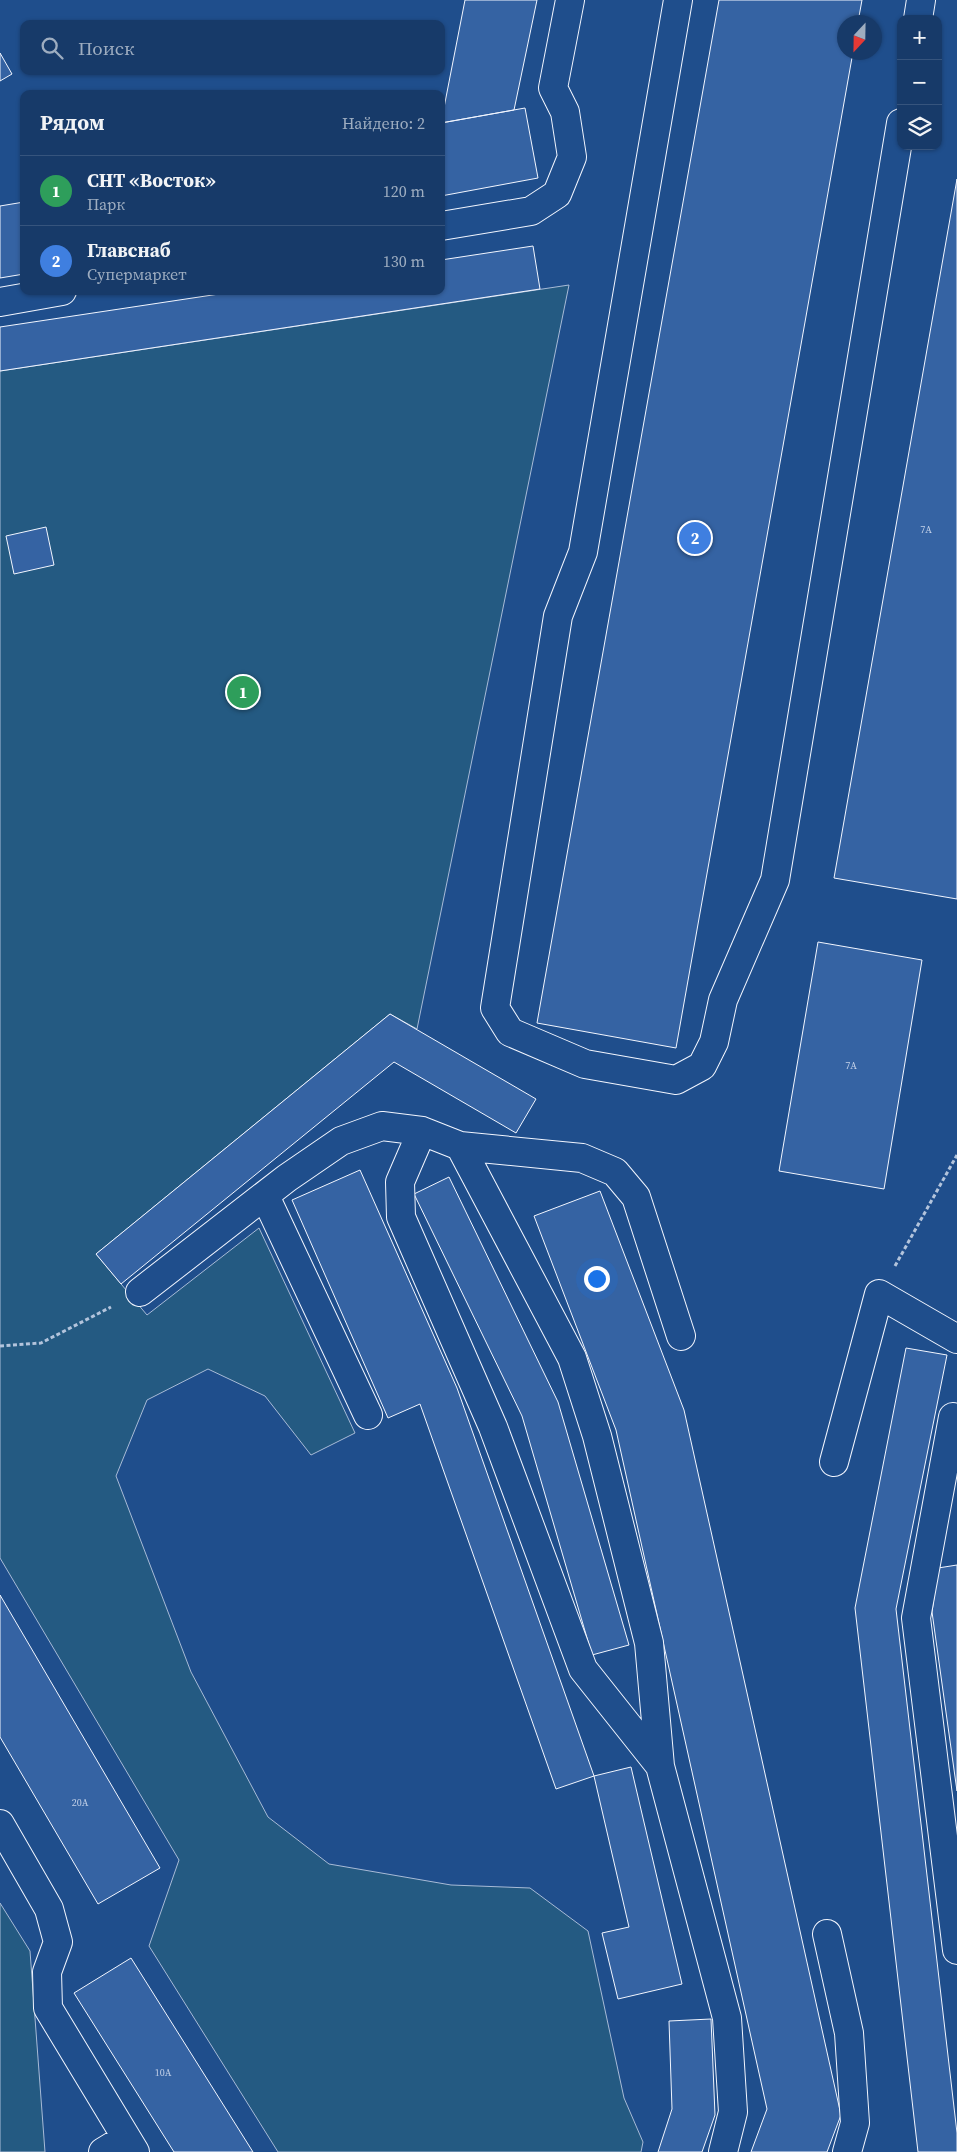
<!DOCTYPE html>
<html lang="ru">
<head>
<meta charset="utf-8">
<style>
  :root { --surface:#173a69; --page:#244571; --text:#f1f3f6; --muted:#9eadc0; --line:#36547d; --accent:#95b2f1 }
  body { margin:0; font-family:"Source Serif 4",serif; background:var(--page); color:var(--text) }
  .controls { position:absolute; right:15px; top:15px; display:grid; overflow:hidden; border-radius:10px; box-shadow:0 1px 4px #0004 }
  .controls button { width:45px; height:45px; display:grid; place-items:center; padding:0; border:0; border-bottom:1px solid var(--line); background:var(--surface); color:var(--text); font:25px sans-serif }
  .compass { position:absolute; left:837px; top:15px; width:45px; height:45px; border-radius:50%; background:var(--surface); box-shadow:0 1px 4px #0004; rotate:202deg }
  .you { position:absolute; left:596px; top:1278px; width:18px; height:18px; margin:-12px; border:4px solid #fff; border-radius:50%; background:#1a73e8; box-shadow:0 0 0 8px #1a73e833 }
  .badge { display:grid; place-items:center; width:32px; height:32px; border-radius:50%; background:var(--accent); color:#fff; font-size:16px; font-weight:700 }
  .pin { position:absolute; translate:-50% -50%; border:2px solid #fff; box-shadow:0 1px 5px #0006 }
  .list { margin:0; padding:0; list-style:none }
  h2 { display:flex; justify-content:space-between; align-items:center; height:65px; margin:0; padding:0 20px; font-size:21px }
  h2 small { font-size:16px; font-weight:400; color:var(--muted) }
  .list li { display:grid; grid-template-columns:32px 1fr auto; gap:15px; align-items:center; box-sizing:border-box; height:70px; padding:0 20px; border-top:1px solid var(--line) }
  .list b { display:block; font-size:19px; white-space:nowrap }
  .list p { margin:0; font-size:16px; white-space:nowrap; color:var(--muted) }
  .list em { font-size:16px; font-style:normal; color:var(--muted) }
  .icon { flex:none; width:28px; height:28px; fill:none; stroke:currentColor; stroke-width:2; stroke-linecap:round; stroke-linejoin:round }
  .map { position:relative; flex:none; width:957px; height:2152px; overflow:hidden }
  .search { position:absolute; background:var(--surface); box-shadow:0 1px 4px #0004; left:20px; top:20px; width:425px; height:55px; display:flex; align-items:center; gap:12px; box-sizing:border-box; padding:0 18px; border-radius:10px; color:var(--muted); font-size:19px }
  .panel { position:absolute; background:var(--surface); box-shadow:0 1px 4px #0004; left:20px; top:90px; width:425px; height:205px; border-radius:10px }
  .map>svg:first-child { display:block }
</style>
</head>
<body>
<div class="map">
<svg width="957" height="2152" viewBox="0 0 957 2152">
  <rect width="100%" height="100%" fill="#1f4e8c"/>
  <path fill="#245a82" stroke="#a8bbd7" d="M569 285 417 1029 390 1014 96 1254 147 1315 259 1228 355 1433 311 1455 265 1396 208 1369 147 1400 116 1476 191 1672 268 1817 329 1864 451 1885 530 1888 588 1931 624 2098 643 2142 641 2152H278L149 1946 179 1860 0 1558V371Z
    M0 1903 30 1951 45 2152H0Z"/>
  <path fill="#3563a3" stroke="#f2f6ff" d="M465 0H537L514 110 441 123Z
    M719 0H862L858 22H844V52H853L676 1048 537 1023Z
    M0 53 12 74 0 81Z
    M525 108 538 178 441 196V123Z
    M957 179V899L834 878Z
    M24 202V274L0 278V206Z
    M533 246 540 289 0 371V327L239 291H441V260Z
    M46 527 54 565 14 574 6 536Z
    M818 942 922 960 884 1189 779 1171Z
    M390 1014 536 1099 516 1133 394 1062 121 1284 96 1254Z
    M360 1170 457 1388 594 1776 556 1789 420 1404 388 1418 292 1200Z
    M449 1177 558 1402 629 1645 592 1655 522 1416 414 1194Z
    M600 1191 684 1410 841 2115 827 2152H751L767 2109 616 1430 534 1216Z
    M906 1348 947 1355 896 1609 957 2133V2152H918L855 1608Z
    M957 1565V1791L932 1612 938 1568Z
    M0 1595 160 1868 98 1904 0 1737Z
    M631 1767 682 1984 618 1999 602 1933 629 1927 594 1776Z
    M131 1958 253 2152H174L74 1993Z
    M711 2019 715 2115 702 2152H658L672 2109 669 2021Z"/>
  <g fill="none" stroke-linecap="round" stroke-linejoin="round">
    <g stroke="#f2f6ff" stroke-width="30">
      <path id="minor" d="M678 0 583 552 558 616 495 1008 510 1032 585 1064 676 1080 702 1066 714 1042 723 1000 775 880 901 123
        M918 19 921 0
        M441 226 531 211 557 194 572 157 565 112 553 88 570 0
        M0 302 62 291
        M422 1131 400 1182 401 1217 493 1427 583 1669 660 1766
        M460 1146 572 1358 597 1436 649 1643 660 1766 727 2018 733 2112 723 2152
        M265 1196 368 1415
        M140 1292 287 1178 341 1141 382 1126 422 1131 460 1146 582 1158 615 1172 636 1197 681 1336
        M953 1417 916 1618 957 1950
        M834 1462 879 1294 957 1339
        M0 1824 49 1909 58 1942 47 1972 48 2008 135 2152
        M827 1934 849 2033 855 2123 847 2152
        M103 2152 126 2138"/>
    </g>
    <path stroke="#b3c4dc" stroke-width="3" stroke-dasharray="4 2.5" stroke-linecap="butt" d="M895 1266 957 1155
      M0 1346 41 1343 111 1307"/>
    <use href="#minor" stroke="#1f4e8c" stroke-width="28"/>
  </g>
  <g text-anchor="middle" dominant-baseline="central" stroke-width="4" stroke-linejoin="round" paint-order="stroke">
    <g font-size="10" fill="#c3d1e8">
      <text x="926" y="529">7А</text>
      <text x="851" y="1065">7А</text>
      <text x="80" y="1802">20А</text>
      <text x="163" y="2072">10А</text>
    </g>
  </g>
</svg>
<div class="controls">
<button>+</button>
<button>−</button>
<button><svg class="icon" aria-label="layers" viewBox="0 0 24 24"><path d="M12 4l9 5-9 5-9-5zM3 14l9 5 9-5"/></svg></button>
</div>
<svg class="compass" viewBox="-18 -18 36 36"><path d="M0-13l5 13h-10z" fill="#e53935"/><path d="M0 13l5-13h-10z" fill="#9eadc0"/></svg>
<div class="you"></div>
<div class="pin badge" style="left:243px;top:692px;background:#2e9e5b">1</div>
<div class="pin badge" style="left:695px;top:538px;background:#3f7fe0">2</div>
<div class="search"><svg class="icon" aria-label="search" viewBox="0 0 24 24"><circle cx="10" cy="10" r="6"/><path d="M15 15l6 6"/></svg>Поиск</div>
<section class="panel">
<h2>Рядом<small>Найдено: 2</small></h2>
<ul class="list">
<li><span class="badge" style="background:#2e9e5b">1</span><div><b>СНТ «Восток»</b><p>Парк</p></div><em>120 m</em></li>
<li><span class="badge" style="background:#3f7fe0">2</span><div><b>Главснаб</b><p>Супермаркет</p></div><em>130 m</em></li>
</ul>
</section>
</div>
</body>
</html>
